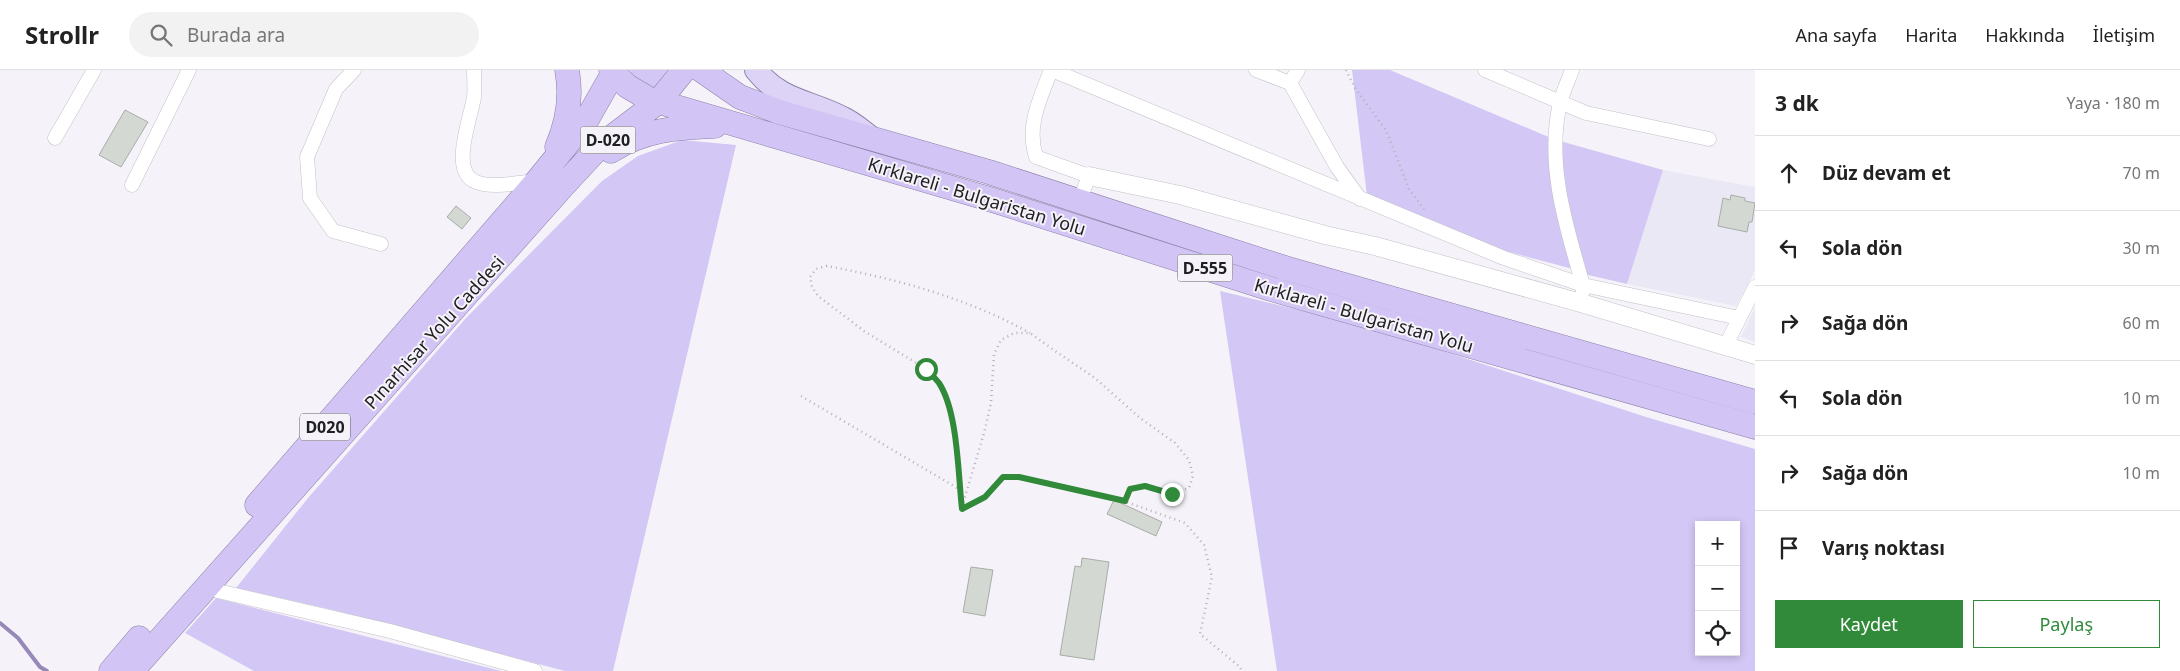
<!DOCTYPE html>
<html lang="tr">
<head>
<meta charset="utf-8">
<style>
  :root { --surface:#fff; --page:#f2f2f2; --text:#222; --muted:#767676; --line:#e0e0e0; --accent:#318a3a }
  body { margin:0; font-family:"Noto Sans",sans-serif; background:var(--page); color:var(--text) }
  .controls { position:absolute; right:15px; bottom:15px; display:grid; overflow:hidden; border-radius:0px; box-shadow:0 2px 8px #0003 }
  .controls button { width:45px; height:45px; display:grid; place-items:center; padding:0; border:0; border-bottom:1px solid var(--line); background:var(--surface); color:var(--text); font:25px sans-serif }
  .stop { position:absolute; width:15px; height:15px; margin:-11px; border:4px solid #318a3a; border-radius:50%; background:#fff }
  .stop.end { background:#318a3a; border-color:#fff; box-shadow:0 1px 5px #0008 }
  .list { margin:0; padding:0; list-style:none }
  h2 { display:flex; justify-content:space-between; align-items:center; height:65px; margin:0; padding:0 20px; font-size:21px }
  h2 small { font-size:16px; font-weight:400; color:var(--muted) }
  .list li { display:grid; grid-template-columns:32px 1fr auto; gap:15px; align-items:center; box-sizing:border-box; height:75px; padding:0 20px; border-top:1px solid var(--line) }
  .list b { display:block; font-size:19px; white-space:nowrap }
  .list em { font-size:16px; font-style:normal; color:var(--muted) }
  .actions { display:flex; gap:10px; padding:15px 20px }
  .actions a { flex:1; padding:11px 0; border:1px solid var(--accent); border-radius:0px; text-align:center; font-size:18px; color:var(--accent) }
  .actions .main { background:var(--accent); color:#fff }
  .icon { flex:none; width:28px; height:28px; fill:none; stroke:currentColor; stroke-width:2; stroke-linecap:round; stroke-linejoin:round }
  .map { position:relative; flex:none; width:1755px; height:601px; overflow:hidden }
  header { display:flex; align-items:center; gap:30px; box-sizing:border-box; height:70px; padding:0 25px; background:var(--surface); border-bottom:1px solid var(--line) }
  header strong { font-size:24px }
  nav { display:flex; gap:28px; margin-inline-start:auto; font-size:18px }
  .search { width:350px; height:45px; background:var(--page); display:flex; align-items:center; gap:12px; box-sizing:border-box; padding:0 18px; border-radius:28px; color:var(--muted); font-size:19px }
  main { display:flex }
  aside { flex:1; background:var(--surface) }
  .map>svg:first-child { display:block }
</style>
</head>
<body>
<header>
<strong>Strollr</strong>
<div class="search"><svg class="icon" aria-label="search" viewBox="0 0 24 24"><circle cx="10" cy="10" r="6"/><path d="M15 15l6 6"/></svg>Burada ara</div>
<nav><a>Ana sayfa</a><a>Harita</a><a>Hakkında</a><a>İletişim</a></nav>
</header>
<main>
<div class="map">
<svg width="1755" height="601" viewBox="0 0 1755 601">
  <rect width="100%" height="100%" fill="#f5f3f9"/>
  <path fill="#ebe8f5" d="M1663 100 1755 117V201L1736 236 1627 214Z
    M1755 237V272L1741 267Z"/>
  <path fill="#d3c7f5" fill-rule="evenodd" d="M630 0H674L653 19 634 9Z
    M1352 0H1390L1551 68C1547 112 1562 157 1573 199L1487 176 1367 126Z
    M682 70 736 75 613 601H565L333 540 236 518 308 428 466 248 602 111 638 86Z
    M1560 71 1663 100 1627 214 1584 204 1568 152Z
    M1220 221 1366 256 1646 347 1755 379V601H1277ZM1699 455H1736V582H1699Z
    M216 528 501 601H254L185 563Z"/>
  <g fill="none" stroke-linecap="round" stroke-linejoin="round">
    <path stroke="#9689b8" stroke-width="4" d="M0 553 18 568 40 597 47 601"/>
  </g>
  <path fill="#d3d8d3" stroke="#a8ada8" d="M125 40 148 52 121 97 99 85Z
    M1731 125 1745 128V131L1755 133 1752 152H1749L1747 162 1718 156 1723 128 1730 130Z
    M456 136 471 148 462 159 447 147Z
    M1114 430 1162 452 1156 466 1107 444Z
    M1082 488 1109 492 1094 590 1060 585 1075 496 1081 497Z
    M971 497 993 500 985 546 963 542Z"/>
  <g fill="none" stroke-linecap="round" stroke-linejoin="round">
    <g stroke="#c2c1c7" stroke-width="15">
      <path id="minor" d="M354 0 336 19 307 87 310 128 333 161 381 174
        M474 0C474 9 475 18 474 27 471 48 449 102 476 112 494 119 519 112 537 111
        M1051 0C1040 29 1026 56 1036 87L1089 106 1079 132
        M1052 0 1504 188 1583 215 1739 248
        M1256 0 1290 13
        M1298 0 1290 13 1337 97 1360 129
        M1485 0 1586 43 1709 69
        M1572 0C1568 11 1563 22 1560 33 1546 94 1566 156 1583 215V221
        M55 68 94 0
        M132 115 189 0
        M1725 277 1755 217
        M205 518 390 561 535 601"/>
    </g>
    <g stroke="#c2c1c7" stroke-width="19">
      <path id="tertiary" d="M1089 106 1180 125 1325 165 1375 176 1581 233 1755 285"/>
    </g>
    <g stroke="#8c82a9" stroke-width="24">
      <path id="primary" d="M756 0C780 31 811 31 843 48 852 52 860 59 868 65"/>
    </g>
    <g stroke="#8c82a9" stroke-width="25">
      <path id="trunk" d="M611 0 627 16 649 29 986 128 1271 219 1755 357
        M701 0 740 27 779 42 989 102 1285 198 1755 332
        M557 77C568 52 572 28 567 0
        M611 81C642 60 679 57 715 56
        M257 435 537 111 586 51 615 0
        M111 601 139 568
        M132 601 563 116 600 76 658 32 684 0"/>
    </g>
    <path stroke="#b2b1b5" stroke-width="2.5" stroke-dasharray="1 4" stroke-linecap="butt" d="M1346 0 1355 18 1386 60 1409 119 1424 139
      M801 326 959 419
      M962 437 984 363 991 333 994 284 1001 270 1014 263H1030L1058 283 1095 308 1140 348 1175 373 1189 390 1193 406 1189 418 1172 424 1145 416 1130 419 1125 431
      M962 439 953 356 948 333 939 313 926 299 864 261 818 226 812 217 810 207 816 199 827 196C897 209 967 228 1030 263
      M962 439 985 427 1003 407H1019L1118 429 1185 453 1204 475 1212 507 1200 564 1240 597 1242 601"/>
    <use href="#minor" stroke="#fff" stroke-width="14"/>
    <use href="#tertiary" stroke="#fff" stroke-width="18"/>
    <use href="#primary" stroke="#ddd3f7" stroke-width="22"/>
    <use href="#trunk" stroke="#d2c4f4" stroke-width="24"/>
  </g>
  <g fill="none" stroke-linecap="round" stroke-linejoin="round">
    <path stroke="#318a3a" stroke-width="6" d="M926 299C930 303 935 308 939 313 958 342 958 404 962 439L985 427 1003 407H1019L1125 431 1130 419 1145 416 1172 424"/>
  </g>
  <g text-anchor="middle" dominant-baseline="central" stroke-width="4" stroke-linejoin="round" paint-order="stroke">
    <g fill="#f5f3f9" stroke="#605f62" stroke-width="1">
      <rect x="580.5" y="56.5" width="55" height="27" rx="4"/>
      <rect x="1177.5" y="184.5" width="55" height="27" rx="4"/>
      <rect x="300" y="343.5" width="50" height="27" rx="4"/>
    </g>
    <g font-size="16" font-weight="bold" fill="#202022">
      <text x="608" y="70">D-020</text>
      <text x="1205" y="198">D-555</text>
      <text x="325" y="357">D020</text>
    </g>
    <g font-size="18" fill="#202022" stroke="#f5f3f9">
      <text transform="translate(977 126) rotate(17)">Kırklareli - Bulgaristan Yolu</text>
      <text transform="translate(1364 245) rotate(16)">Kırklareli - Bulgaristan Yolu</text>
      <text transform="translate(434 262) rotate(-48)">Pınarhisar Yolu Caddesi</text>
    </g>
  </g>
</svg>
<div class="controls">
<button>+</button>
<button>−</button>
<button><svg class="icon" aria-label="locate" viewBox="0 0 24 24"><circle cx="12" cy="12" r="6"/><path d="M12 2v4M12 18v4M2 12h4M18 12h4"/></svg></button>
</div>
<div class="stop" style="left:926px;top:299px"></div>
<div class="stop end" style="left:1172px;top:424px"></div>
</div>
<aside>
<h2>3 dk<small>Yaya · 180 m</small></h2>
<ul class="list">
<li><svg class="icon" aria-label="ahead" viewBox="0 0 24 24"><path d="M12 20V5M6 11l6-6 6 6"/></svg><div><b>Düz devam et</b></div><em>70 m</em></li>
<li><svg class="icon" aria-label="left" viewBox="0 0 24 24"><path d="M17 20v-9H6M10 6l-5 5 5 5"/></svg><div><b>Sola dön</b></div><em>30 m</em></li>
<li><svg class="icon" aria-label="right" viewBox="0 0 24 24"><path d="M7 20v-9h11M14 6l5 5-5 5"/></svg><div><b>Sağa dön</b></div><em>60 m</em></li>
<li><svg class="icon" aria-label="left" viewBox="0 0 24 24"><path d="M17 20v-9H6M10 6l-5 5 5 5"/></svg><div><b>Sola dön</b></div><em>10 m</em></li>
<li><svg class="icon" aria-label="right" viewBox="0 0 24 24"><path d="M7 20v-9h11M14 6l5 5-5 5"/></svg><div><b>Sağa dön</b></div><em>10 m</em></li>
<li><svg class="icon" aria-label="arrive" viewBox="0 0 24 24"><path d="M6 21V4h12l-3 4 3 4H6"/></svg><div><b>Varış noktası</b></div></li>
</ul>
<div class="actions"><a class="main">Kaydet</a><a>Paylaş</a></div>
</aside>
</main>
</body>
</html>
